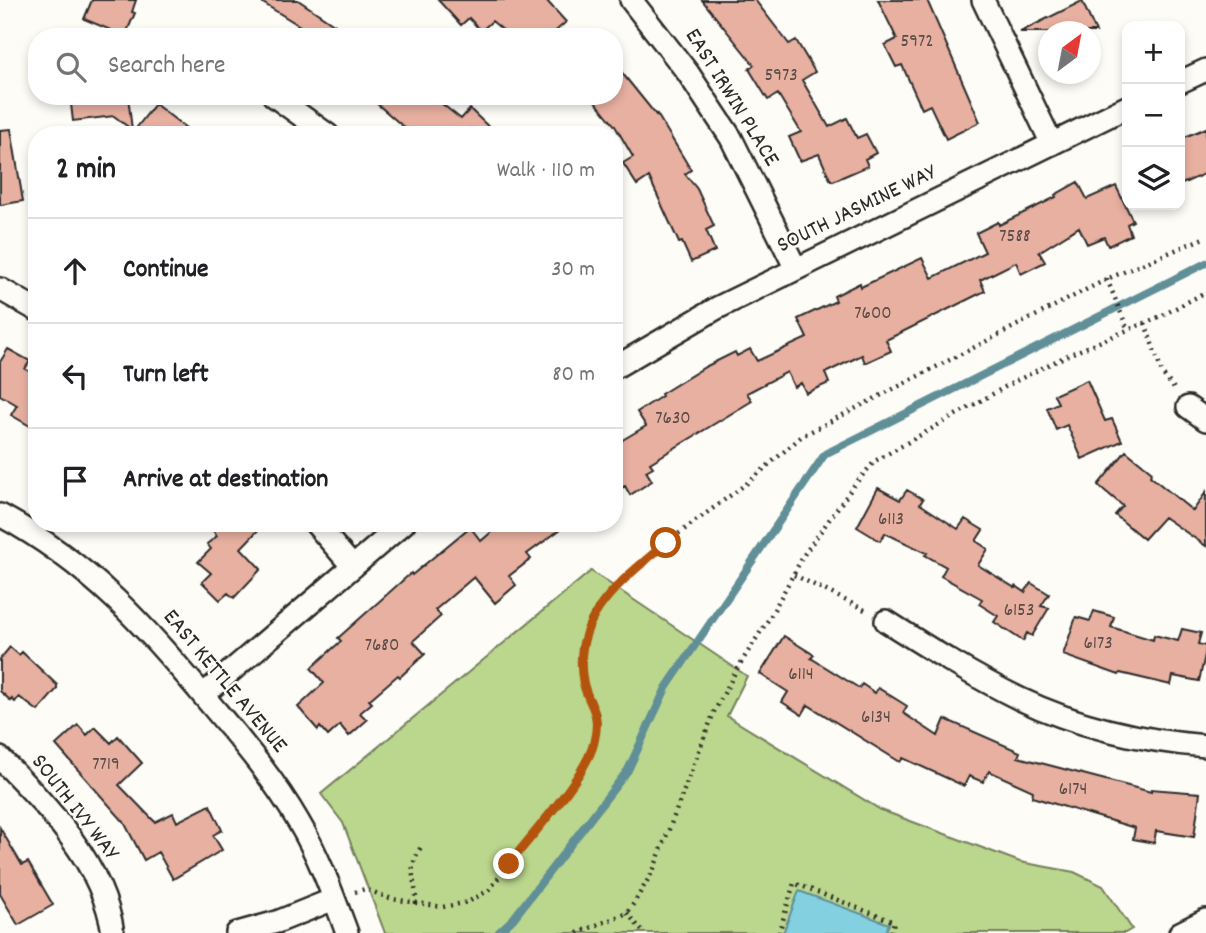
<!DOCTYPE html>
<html lang="en">
<head>
<meta charset="utf-8">
<style>
  :root { --surface:#fff; --page:#f2f2f2; --text:#202124; --muted:#757577; --line:#e0e0e0 }
  body { margin:0; font-family:Dekko,sans-serif; background:var(--page); color:var(--text) }
  .controls { position:absolute; right:21px; top:21px; display:grid; overflow:hidden; border-radius:14px; box-shadow:0 4px 10px #0003 }
  .controls button { width:63px; height:63px; display:grid; place-items:center; padding:0; border:0; border-bottom:2px solid var(--line); background:var(--surface); color:var(--text); font:35px sans-serif }
  .compass { position:absolute; left:1038px; top:21px; width:63px; height:63px; border-radius:50%; background:var(--surface); box-shadow:0 4px 10px #0003; rotate:32deg }
  .stop { position:absolute; width:21px; height:21px; margin:-16px; border:5px solid #b45309; border-radius:50%; background:#fff }
  .stop.end { background:#b45309; border-color:#fff; box-shadow:0 2px 7px #0008 }
  .list { margin:0; padding:0; list-style:none }
  h2 { display:flex; justify-content:space-between; align-items:center; height:91px; margin:0; padding:0 28px; font-size:30px }
  h2 small { font-size:23px; font-weight:400; color:var(--muted) }
  .list li { display:grid; grid-template-columns:46px 1fr auto; gap:21px; align-items:center; box-sizing:border-box; height:105px; padding:0 28px; border-top:2px solid var(--line) }
  .list b { display:block; font-size:26px; white-space:nowrap }
  .list em { font-size:23px; font-style:normal; color:var(--muted) }
  .icon { flex:none; width:38px; height:38px; fill:none; stroke:currentColor; stroke-width:2; stroke-linecap:round; stroke-linejoin:round }
  .map { position:relative; flex:none; width:1206px; height:933px; overflow:hidden }
  .search { position:absolute; background:var(--surface); box-shadow:0 4px 10px #0003; left:28px; top:28px; width:595px; height:77px; display:flex; align-items:center; gap:18px; box-sizing:border-box; padding:0 24px; border-radius:28px; color:var(--muted); font-size:26px }
  .panel { position:absolute; background:var(--surface); box-shadow:0 4px 10px #0003; left:28px; top:126px; width:595px; height:406px; border-radius:28px }
  .map>svg:first-child { display:block }
</style>
</head>
<body>
<div class="map">
<svg width="1206" height="933" viewBox="0 0 1206 933">
  <rect width="100%" height="100%" fill="#fdfcf7"/>
  <filter id="ink" filterUnits="userSpaceOnUse"><feTurbulence type="fractalNoise" baseFrequency=".0143" numOctaves="2"/><feDisplacementMap in="SourceGraphic" scale="14" xChannelSelector="R" yChannelSelector="G"/><feConvolveMatrix kernelMatrix="1 2 1 2 8 2 1 2 1" color-interpolation-filters="sRGB"/></filter>
  <g filter="url(#ink)">
    <path fill="#bbd68d" stroke="#73805c" stroke-width="2" d="M591 571 747 676 727 716 881 810 1020 862 1074 872 1103 886 1132 929 1125 933H385L343 823 321 794Z"/>
    <path fill="#83d1e0" stroke="#608f98" stroke-width="2" d="M799 891 889 924 885 933H783Z"/>
    <g fill="none" stroke-linecap="round" stroke-linejoin="round">
      <path stroke="#608f98" stroke-width="8" d="M498 933 513 919 628 770 666 688 825 454 1206 263"/>
    </g>
    <path fill="#e8b0a1" stroke="#2b2b2b" stroke-width="2" d="M92 0H136L132 12 135 13 125 36 84 19Z
      M258 0H298L353 37H318Z
      M438 0H546L566 22 549 37H511L492 21 481 31 469 18 461 25Z
      M702 0H755L789 44 796 40 815 72 802 80 829 127 847 118 857 138 866 134 876 153 865 159 868 166 833 181 830 179 819 154 800 161 789 137 801 132 778 94 768 100 749 69 754 65Z
      M878 0H927L980 122 946 139 930 105 922 109 902 65 896 67 885 45 897 39Z
      M1082 1 1096 32H1020Z
      M614 63 656 115 657 114 691 170 685 174 697 189 714 226 706 230 715 251 691 262 682 242 679 243 675 234 649 177 637 185 623 163 633 157 615 126 591 96H614Z
      M70 96H128L132 130 114 116 73 121Z
      M368 96H432L461 119 470 109 497 135H413Z
      M155 104 195 135H131Z
      M1206 128V173L1180 185V139Z
      M11 129 23 201 0 205V130Z
      M1078 182 1087 199 1116 186 1133 221 1127 224 1131 235 1108 246 1104 237 1087 244 1079 227 1039 252 1045 262 1021 274 1016 262 980 280 985 291 886 340 891 351 865 363 862 355 825 373 829 383 806 393 801 383 794 387 787 372 747 393 752 401 650 463 653 467 646 471 652 481 630 495 625 486 614 493V445L646 426 637 412 662 396 661 394 705 367 735 352 737 356 750 349 757 361 807 338 798 319 836 301 834 296 860 283 861 287 922 258 932 278 985 252 976 233 998 222 999 225 1056 197 1055 195Z
      M8 349 30 361 25 369 34 374 37 369V430L11 415 17 405 0 395V362Z
      M1087 380 1105 421 1112 419 1122 441 1082 459 1067 425 1056 430 1047 408 1058 403 1054 395Z
      M1126 451 1152 472 1150 476 1193 511 1206 492V546L1164 517 1144 539 1115 515 1123 506 1098 485Z
      M878 488 900 500 907 490 923 499 920 504 958 529 965 519 983 530 976 541 988 549 978 565 1015 588 1016 586 1025 592 1031 583 1049 594 1041 606 1049 608 1032 636 1027 633 1023 641 994 622 998 616 979 604 982 599 941 576 946 567 925 555 927 553 885 533 880 541 857 527Z
      M207 523H265L241 548 261 569 234 598 228 593 220 600 202 582 211 573 198 562 211 549 207 544 217 536Z
      M502 523H569L527 554 531 559 509 576 516 585 495 603 474 577 435 610 441 616 413 641 425 654 400 677 398 675 369 700 372 703 360 713 367 720 349 736 340 725 328 736 320 727 318 730 298 707 324 683 311 668 341 641 338 638 411 573 412 575 470 527 481 541Z
      M1094 611 1114 617 1111 627 1153 640 1154 635 1178 641 1182 629 1201 633 1198 644 1206 646V651L1199 681 1173 676 1171 685 1120 673 1119 675 1063 655 1076 617 1090 621Z
      M784 636 814 655 811 658 859 688 862 684 875 693 878 688 907 706 903 713 938 736 945 719 1020 752 1018 757 1151 792V789L1200 793 1194 837 1156 831 1154 843 1133 839 1135 828 1032 797 1033 791 989 771 983 782 969 776 964 786 903 758 900 762 808 705 802 715 782 702 788 692 760 674Z
      M10 647 19 655 22 652 57 685V689L38 711 19 697 15 702 12 699 11 701 0 691V659Z
      M78 725 87 735 95 727 111 743 118 736 142 763 119 785 155 822 173 813 177 822 210 805 222 830 213 835 222 850 173 879 158 852 144 860 124 822 56 745Z
      M0 828 22 865 28 862 53 905 18 925 0 894Z"/>
    <g fill="none" stroke-linecap="round" stroke-linejoin="round">
      <g stroke="#2b2b2b" stroke-width="26">
        <path id="minor" d="M631 0 688 73 731 138 796 269
          M983 0 1052 144
          M1180 82 1206 70
          M274 96 328 135
          M0 289 37 310
          M614 368 717 308 1127 107
          M1188 407 1206 420
          M0 515C91 564 147 628 212 706 243 743 274 779 298 821 319 856 333 895 347 933
          M315 523 353 567
          M886 621C930 649 973 676 1020 699 1077 726 1143 741 1206 746
          M203 695 404 523
          M0 758C48 807 103 863 113 933
          M237 933 277 922 334 899
          M1180 933 1206 920"/>
      </g>
      <path stroke="#2b2b2b" stroke-width="4.5" stroke-dasharray="2 5" stroke-linecap="butt" d="M1107 279 1128 330
        M1145 323 1162 373 1176 391
        M794 575 869 612
        M355 892 365 889 392 899 443 907 468 902 489 890 574 782 594 744 597 715 583 682 581 647 594 611 629 574 666 543 750 481 802 436 1107 279 1206 237
        M416 904C417 879 405 873 421 847
        M627 913 644 933
        M577 933 627 913 634 903 653 871 714 712 737 669 770 617 805 553 855 484 875 461 1012 383 1068 355 1159 317 1206 292
        M779 933 794 883 894 922 891 933"/>
      <use href="#minor" stroke="#fdfcf7" stroke-width="21"/>
    </g>
  </g>
  <g fill="none" stroke-linecap="round" stroke-linejoin="round" filter="url(#ink)">
    <path stroke="#b45309" stroke-width="9" d="M509 864C531 836 587 775 594 742 602 709 588 707 583 681 571 616 623 580 666 543"/>
  </g>
  <g text-anchor="middle" dominant-baseline="central" stroke-width="5" stroke-linejoin="round" paint-order="stroke">
    <g font-size="19" fill="#5a4c48">
      <text x="917" y="42">5972</text>
      <text x="781" y="76">5973</text>
      <text x="1015" y="237">7588</text>
      <text x="873" y="314">7600</text>
      <text x="673" y="419">7630</text>
      <text x="891" y="520">6113</text>
      <text x="1019" y="611">6153</text>
      <text x="1098" y="644">6173</text>
      <text x="382" y="646">7680</text>
      <text x="801" y="675">6114</text>
      <text x="876" y="718">6134</text>
      <text x="106" y="765">7719</text>
      <text x="1073" y="790">6174</text>
    </g>
    <g font-size="23" fill="#2b2b2b" stroke="#fdfcf7">
      <text transform="translate(731 98) rotate(58)">EAST IRWIN PLACE</text>
      <text transform="translate(857 210) rotate(-26)">SOUTH JASMINE WAY</text>
      <text transform="translate(224 682) rotate(50)">EAST KETTLE AVENUE</text>
      <text transform="translate(74 808) rotate(52)">SOUTH IVY WAY</text>
    </g>
  </g>
</svg>
<div class="controls">
<button>+</button>
<button>−</button>
<button><svg class="icon" aria-label="layers" viewBox="0 0 24 24"><path d="M12 4l9 5-9 5-9-5zM3 14l9 5 9-5"/></svg></button>
</div>
<svg class="compass" viewBox="-18 -18 36 36"><path d="M0-13l5 13h-10z" fill="#e53935"/><path d="M0 13l5-13h-10z" fill="#757577"/></svg>
<div class="stop" style="left:666px;top:543px"></div>
<div class="stop end" style="left:509px;top:864px"></div>
<div class="search"><svg class="icon" aria-label="search" viewBox="0 0 24 24"><circle cx="10" cy="10" r="6"/><path d="M15 15l6 6"/></svg>Search here</div>
<section class="panel">
<h2>2 min<small>Walk · 110 m</small></h2>
<ul class="list">
<li><svg class="icon" aria-label="ahead" viewBox="0 0 24 24"><path d="M12 20V5M6 11l6-6 6 6"/></svg><div><b>Continue</b></div><em>30 m</em></li>
<li><svg class="icon" aria-label="left" viewBox="0 0 24 24"><path d="M17 20v-9H6M10 6l-5 5 5 5"/></svg><div><b>Turn left</b></div><em>80 m</em></li>
<li><svg class="icon" aria-label="arrive" viewBox="0 0 24 24"><path d="M6 21V4h12l-3 4 3 4H6"/></svg><div><b>Arrive at destination</b></div></li>
</ul>
</section>
</div>
</body>
</html>
